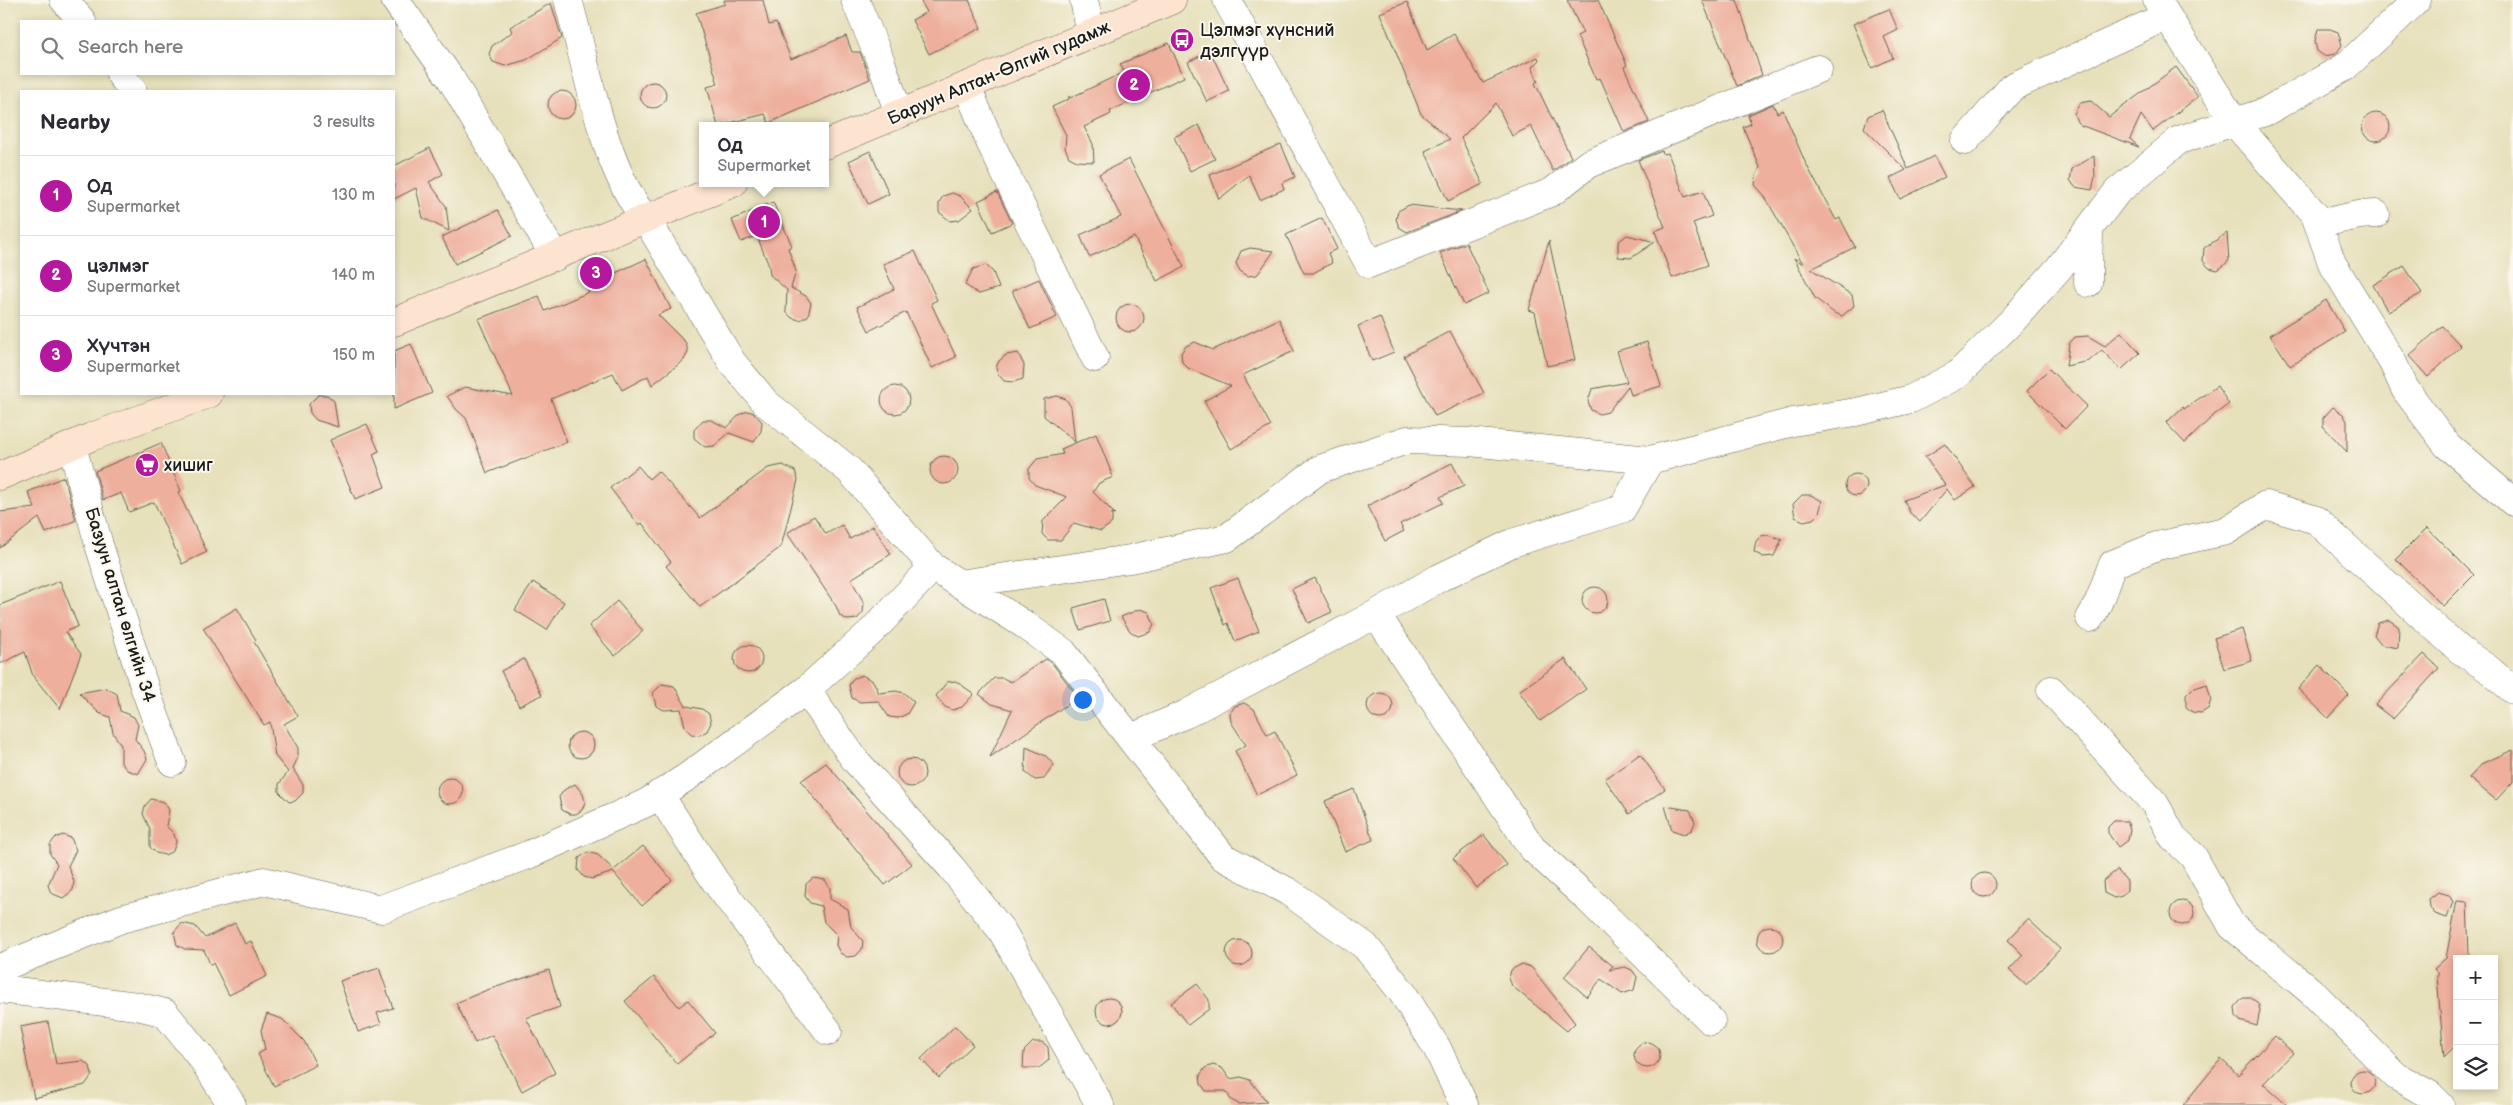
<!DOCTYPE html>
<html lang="en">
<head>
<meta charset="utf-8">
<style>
  :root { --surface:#fff; --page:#f7f7f7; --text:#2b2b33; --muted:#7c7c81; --line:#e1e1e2; --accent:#b5179e }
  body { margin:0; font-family:"Balsamiq Sans",sans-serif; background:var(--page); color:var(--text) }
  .controls { position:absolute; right:15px; bottom:15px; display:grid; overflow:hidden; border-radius:0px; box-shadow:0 2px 8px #0003 }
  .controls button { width:45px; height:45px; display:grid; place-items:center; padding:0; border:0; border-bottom:1px solid var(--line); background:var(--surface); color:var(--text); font:25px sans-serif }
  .you { position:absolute; left:1082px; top:699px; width:18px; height:18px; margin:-12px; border:4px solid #fff; border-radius:50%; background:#1a73e8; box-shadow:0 0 0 8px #1a73e833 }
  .badge { display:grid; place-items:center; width:32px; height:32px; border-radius:50%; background:var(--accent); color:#fff; font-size:16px; font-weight:700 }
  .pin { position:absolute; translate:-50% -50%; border:2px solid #fff; box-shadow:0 1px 5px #0006 }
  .popup { position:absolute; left:699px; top:122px; width:130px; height:65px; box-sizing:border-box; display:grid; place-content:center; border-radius:0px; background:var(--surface); filter:drop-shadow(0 1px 4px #0005); font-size:16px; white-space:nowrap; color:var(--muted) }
  .popup b { font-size:19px; color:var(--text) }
  .popup::after { content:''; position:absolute; left:50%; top:100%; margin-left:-10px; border:10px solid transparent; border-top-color:var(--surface) }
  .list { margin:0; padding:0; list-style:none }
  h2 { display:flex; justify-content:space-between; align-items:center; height:65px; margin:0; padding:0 20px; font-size:21px }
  h2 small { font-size:16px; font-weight:400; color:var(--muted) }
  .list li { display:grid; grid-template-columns:32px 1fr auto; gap:15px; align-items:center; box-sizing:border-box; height:80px; padding:0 20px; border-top:1px solid var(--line) }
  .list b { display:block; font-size:19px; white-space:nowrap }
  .list p { margin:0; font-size:16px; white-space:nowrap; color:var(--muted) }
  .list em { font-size:16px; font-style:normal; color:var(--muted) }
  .icon { flex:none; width:28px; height:28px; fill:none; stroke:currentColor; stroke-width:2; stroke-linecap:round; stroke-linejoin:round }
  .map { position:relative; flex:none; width:2513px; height:1105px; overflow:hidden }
  .search { position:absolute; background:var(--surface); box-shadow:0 2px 8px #0003; left:20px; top:20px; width:375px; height:55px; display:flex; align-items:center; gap:12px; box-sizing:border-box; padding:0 18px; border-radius:0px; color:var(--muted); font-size:19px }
  .panel { position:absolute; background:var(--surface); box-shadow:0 2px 8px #0003; left:20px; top:90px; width:375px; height:305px; border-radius:0px }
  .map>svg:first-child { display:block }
</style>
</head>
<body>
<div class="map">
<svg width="2513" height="1105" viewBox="0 0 2513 1105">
  <rect width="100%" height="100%" fill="#fbf7ec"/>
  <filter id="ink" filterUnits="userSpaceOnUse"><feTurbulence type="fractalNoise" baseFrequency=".02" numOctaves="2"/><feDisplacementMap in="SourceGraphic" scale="10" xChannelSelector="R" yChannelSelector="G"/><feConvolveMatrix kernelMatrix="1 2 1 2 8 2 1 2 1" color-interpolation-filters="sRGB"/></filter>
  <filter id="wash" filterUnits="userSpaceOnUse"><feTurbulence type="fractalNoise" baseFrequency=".0096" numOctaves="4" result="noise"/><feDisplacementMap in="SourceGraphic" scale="20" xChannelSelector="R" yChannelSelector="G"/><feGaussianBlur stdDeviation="1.12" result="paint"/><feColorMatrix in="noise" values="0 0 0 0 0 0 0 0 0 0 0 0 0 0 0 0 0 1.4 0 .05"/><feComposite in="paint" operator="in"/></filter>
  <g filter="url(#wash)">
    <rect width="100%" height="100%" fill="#e6e0bb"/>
    <g id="blocks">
      <path fill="#eeaf9c" d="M724 0H763L769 25 776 23 791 59 846 36 852 52H860L870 79 769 123 765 114 718 126 707 87 718 84 696 13 725 4Z
        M920 0H969L981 28 929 54 912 20 927 12Z
        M1567 0H1598L1627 65 1624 67 1649 122 1624 132 1600 78 1596 79 1577 36 1583 33Z
        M1702 0H1737L1762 75 1737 86Z
        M1407 2 1427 50 1454 34 1483 83 1538 57 1539 60 1532 67 1538 81 1535 83 1571 157 1553 171 1531 126 1512 136 1496 103 1461 138 1483 184 1448 201 1425 151 1450 139 1421 114 1380 13Z
        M551 3 562 38 526 60 505 66 493 62 489 54 492 46 512 32 510 27Z
        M1889 9 1898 30 1884 37 1893 58 1872 68 1853 24Z
        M2318 29H2330L2338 32 2342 45 2336 54 2324 56 2317 51 2315 41Z
        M1169 43 1184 77 1110 111 1111 114 1084 127 1093 144 1094 162 1077 161 1069 157 1065 148 1066 135 1052 107 1069 99V96L1070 98 1124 72 1120 64Z
        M1210 51 1229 91 1207 102 1188 62Z
        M2176 67 2198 97 2153 131 2141 115 2130 139 2139 147 2080 125 2077 122 2074 114 2080 103 2091 101 2109 117Z
        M640 95a13 13 0 1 1 26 0a13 13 0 1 1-26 0Z
        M548 105a14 14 0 1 1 28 0a14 14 0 1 1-28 0Z
        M1773 104 1777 113 1783 110 1805 162 1836 220 1840 218 1855 247 1811 269 1852 295 1854 306 1842 316 1834 313 1815 298 1794 258 1803 264 1764 195 1755 185 1756 176 1760 167 1743 127 1751 124 1748 115Z
        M1882 110 1908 169 1934 156 1945 177 1900 199 1890 178 1906 170 1864 128 1868 116Z
        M2362 127a14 14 0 1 1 28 0a14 14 0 1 1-28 0Z
        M1199 125 1215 159 1190 171 1174 137Z
        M1281 144 1295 177 1282 183 1284 189 1260 200 1249 175 1219 199 1210 175Z
        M430 148 443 174 429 182 446 206 449 231 423 218 416 188 394 199V166Z
        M870 151 889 194 868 204 849 161Z
        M1662 151 1663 154 1668 153 1685 197 1703 191 1712 216 1693 223 1708 265 1672 278 1655 231 1665 227 1638 160Z
        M2094 156 2095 177 2092 190 2075 187 2070 180 2072 169Z
        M1129 159 1184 267 1157 281 1134 237 1089 257 1080 235 1121 217 1099 174Z
        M997 192 1012 223 992 232 978 201Z
        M952 193 960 196 973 209 959 220 950 221 939 212V203L943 196Z
        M773 202 792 246 788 248 796 271 791 288 806 296 811 303 808 316 800 320 792 318 786 312 787 290 770 275 769 266 757 236 741 242 732 220Z
        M1409 205 1452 210 1462 211 1407 232 1399 227 1396 219 1398 211Z
        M498 210 512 236 455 264 442 237Z
        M1322 218 1337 249 1328 253 1332 263 1313 273H1304L1286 235Z
        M2227 233 2229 261 2218 270 2209 268 2203 261 2204 248Z
        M1627 235 1655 242 1631 258 1618 257V242Z
        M1549 241 1575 360 1547 366 1535 312 1529 310Z
        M1466 243 1489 293 1464 305 1440 253Z
        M1250 248 1274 251 1260 271 1257 275 1248 276 1240 271 1236 263 1241 251Z
        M915 251 937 300 931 303 956 357 932 368 906 312 869 331 857 307 894 289 883 264Z
        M646 259 671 309 658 315 686 343 688 352 684 360 652 385 648 376 622 390 613 373 551 399 567 442 487 473 466 418 456 409 447 396 465 387 513 396 478 319 539 296 545 311 589 292 582 275 606 265 611 275Z
        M986 265 993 272 999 288 979 294 965 285 973 269Z
        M2404 266 2422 293 2388 312 2373 285Z
        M1039 279 1057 317 1030 329 1012 291Z
        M2326 300 2345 332 2290 366 2270 335Z
        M1116 318a14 14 0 1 1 28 0a14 14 0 1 1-28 0Z
        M1380 317 1394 352 1372 361 1358 326Z
        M1279 319 1294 351 1243 375 1271 426 1231 449 1204 401 1231 386 1188 368 1182 362 1181 353 1186 346 1195 342 1213 350Z
        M2442 326 2461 346 2428 377 2409 356Z
        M1450 331 1484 393 1435 416 1404 356Z
        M2121 332 2140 353 2121 370 2102 350 2089 361 2066 366 2069 344 2075 337 2088 336 2105 346Z
        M1647 342 1661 386 1631 395 1628 386 1608 412 1599 414 1591 410 1588 401 1592 389 1627 382 1617 351Z
        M411 344 432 393 394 409V351Z
        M1018 353 1024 365 1023 379 1013 382 1004 381 998 374 996 367 999 361 1006 355Z
        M2049 369 2087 406 2065 429 2027 391Z
        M2217 386 2229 404 2214 415 2185 443 2166 423 2183 407 2184 409Z
        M881 400a14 14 0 1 1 28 0a14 14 0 1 1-28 0Z
        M318 395H327L334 401 338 427 316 420 310 413 309 404Z
        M1057 396 1066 399 1071 407 1075 442 1044 416V399Z
        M2333 407 2343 414 2347 421V452L2323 426V418Z
        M748 411 754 413 762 422 761 431 754 442 729 433 714 446 705 447 694 438V430L703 420H711L727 428 740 414Z
        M367 424 379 451 373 454 385 487 355 499 330 440Z
        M1096 434 1113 477 1099 483 1093 492 1115 514 1112 513V523L1101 531 1074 523 1061 540H1048L1042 534 1043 521 1067 497 1035 485 1029 478V469L1037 459 1063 454 1061 449Z
        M161 443 181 491 178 492 207 552 182 564 154 502 129 512 121 493 103 500 95 471Z
        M1945 444 1975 487 1955 500 1947 489 1920 522 1910 513 1904 500 1945 485 1925 457Z
        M930 470a14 14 0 1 1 28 0a14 14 0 1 1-28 0Z
        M1452 463 1464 486 1440 497 1443 503 1400 524 1404 531 1385 541 1367 506Z
        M783 465 795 471 798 480 781 547 700 607 666 566 671 562 642 523 639 525 610 488 638 466 649 479 658 471 700 518 768 468Z
        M1845 485a11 11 0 1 1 22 0a11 11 0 1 1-22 0Z
        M64 477 76 520 46 533 39 518 0 548V512L35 508 28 492Z
        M1802 495H1811L1822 501 1819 513 1813 519 1804 521 1795 517 1793 504Z
        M814 516 826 534 842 525 850 539 873 526 891 554 851 579 864 603 863 612 857 619 848 620 840 616 836 606 787 533Z
        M2427 528 2474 575 2443 606 2396 559Z
        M1767 535 1782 539 1774 556 1763 557 1754 552 1756 541 1761 536Z
        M1238 578 1259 631 1235 641 1228 623 1225 625 1211 588Z
        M1315 578 1332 612 1308 623 1292 589Z
        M60 581 78 626 65 632 81 654 60 709 33 676 25 652 0 664V605Z
        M533 582 564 602 547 630 515 610Z
        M1582 600a13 13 0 1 1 26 0a13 13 0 1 1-26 0Z
        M1104 599 1110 621 1080 630 1073 608Z
        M617 601 643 631 615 656 589 626Z
        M237 608 256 640 254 642 298 716 284 724 298 748V757L293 769 303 785V793L295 801 289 802 279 792V784L288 772 275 756 270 722 264 725 203 628Z
        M1140 609 1149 612 1154 624 1150 632 1138 636 1130 631 1121 617Z
        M2389 620 2399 627 2398 648 2382 645 2374 635 2378 623Z
        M2242 629 2252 661 2224 669 2214 638Z
        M734 659a14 14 0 1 1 28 0a14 14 0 1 1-28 0Z
        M2424 654 2439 668 2393 719 2375 705Z
        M524 659 542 695 519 706 501 671Z
        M1046 659 1052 663 1078 697 990 757 1012 710 992 704 979 694 994 678H1003L1011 682Z
        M1565 659 1586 689 1540 721 1519 691Z
        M2319 665 2349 695 2328 718 2298 689Z
        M862 675 873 681 879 693 896 691 904 693 914 702 907 714 898 718 889 717 878 701 860 702 852 698 849 685 854 678Z
        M956 681 974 694 962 707 953 710 945 707 936 696 947 682Z
        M662 684 674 686 686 706 702 709 709 714 711 723 707 731 700 735 691 734 685 727 681 709 664 710 656 706 653 693Z
        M2207 684 2211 700 2208 709 2201 713 2192 712 2186 707V695L2192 689Z
        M106 688 117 694 120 711 134 717 138 725 135 739 144 751 147 759 138 774 127 770 121 763V745L113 733 110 717 99 713 79 693Z
        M1367 706a13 13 0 1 1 26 0a13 13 0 1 1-26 0Z
        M1244 703 1254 709 1267 735 1275 731 1297 775 1257 795 1235 751 1246 745 1231 722 1230 713 1235 706Z
        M568 745a13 13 0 1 1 26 0a13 13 0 1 1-26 0Z
        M1026 747 1046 756 1054 765 1044 779 1035 780 1025 772Z
        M2513 750V782L2496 800 2469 778 2483 763Z
        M1640 754 1665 789 1629 814 1605 779Z
        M897 773a14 14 0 1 1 28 0a14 14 0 1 1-28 0Z
        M826 763 912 864 885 885 801 781Z
        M437 791a13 13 0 1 1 26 0a13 13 0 1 1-26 0Z
        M575 784 583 794 585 802 582 810 576 814H570L562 810 559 797 564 790Z
        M1354 789 1373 840 1345 852 1325 801Z
        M151 799 164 802 169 810 166 826 174 834 176 842 173 851 165 855 156 853 150 847V829L143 814 145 806Z
        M1665 806 1690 810 1695 822 1692 830 1684 834 1672 830Z
        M2114 821H2127L2130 829 2128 840 2118 847 2108 833V827Z
        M63 835 71 838 76 850 68 866 74 881 73 890 63 898 51 893 48 885 57 864 50 854V845L55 838Z
        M1484 835 1507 865 1476 888 1453 858Z
        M643 846 672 880 642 906 613 872 592 879 584 877 578 870 579 858 588 852 598 855 614 870Z
        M2117 870 2127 881V890L2122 896 2114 898 2104 893 2103 881Z
        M1972 885a12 12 0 1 1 24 0a12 12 0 1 1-24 0Z
        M813 878 825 880 830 888V899L848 909 851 927 863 941 862 949 856 956 847 957 840 953 836 945 837 935 824 922 821 906 810 903 805 896 806 884Z
        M2438 892 2449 895 2453 902 2447 918 2435 914 2430 907 2429 899Z
        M2170 913a12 12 0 1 1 24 0a12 12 0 1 1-24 0Z
        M2457 901 2467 902 2469 954 2472 959H2457V1044L2444 1057 2437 976 2439 974 2434 969 2446 958Z
        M2028 919 2060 949 2026 985 2009 970 2023 955 2008 940Z
        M182 923 195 926 205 938 235 923 245 944 251 941 267 976 229 995 213 963 210 964 204 950 185 949 177 945 174 932Z
        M1757 939a13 13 0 1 1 26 0a13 13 0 1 1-26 0Z
        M1226 953a13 13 0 1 1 26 0a13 13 0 1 1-26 0Z
        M1589 947 1613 966 1609 970 1625 967 1632 970 1637 977 1634 990 1622 994 1601 979 1587 997 1564 977Z
        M1522 964 1531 967 1575 1023 1567 1031 1512 986 1509 978 1511 970Z
        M379 968 393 1008 377 1013 381 1024 358 1032 340 981Z
        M549 970 560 1007 526 1018 555 1073 522 1091 492 1035 475 1043 456 1003 487 990Z
        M654 977 679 1007 688 1000 715 1033 677 1064 625 1001Z
        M1197 984 1209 1000V1009L1188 1025 1171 1003Z
        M1096 1011a13 13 0 1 1 26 0a13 13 0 1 1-26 0Z
        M2243 998H2251L2258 1003 2260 1010 2257 1026 2240 1021 2236 1016 2235 1007Z
        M267 1014 282 1019 304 1041 316 1065 274 1086 258 1054 265 1050 261 1030Z
        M48 1022 56 1064 83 1061 90 1066 92 1075 85 1085 34 1098 20 1027Z
        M955 1026 973 1045 939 1078 921 1059Z
        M2275 1036 2293 1053 2263 1084 2287 1105H2183L2221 1059 2238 1075Z
        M1634 1055a13 13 0 1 1 26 0a13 13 0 1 1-26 0Z
        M1033 1042H1042L1048 1047 1049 1060 1039 1068H1023L1024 1051Z
        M1213 1065 1222 1068 1230 1079 1241 1077 1250 1080 1267 1102 1239 1104 1231 1100 1226 1091H1206L1201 1084 1200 1075 1205 1068Z
        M2351 1082a12 12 0 1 1 24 0a12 12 0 1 1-24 0Z"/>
    </g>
  </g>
  <g filter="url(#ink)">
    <use href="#blocks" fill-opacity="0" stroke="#636154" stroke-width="1"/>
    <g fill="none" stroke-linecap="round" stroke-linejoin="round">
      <g stroke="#636154" stroke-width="29">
        <path id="street" d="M64 0 82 21
          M395 0 451 79 555 257
          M568 0C587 65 603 169 646 219L732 362 766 403 849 470 933 567 1025 625 1063 652 1223 857 1289 892 1365 946 1402 992 1437 1048 1464 1105
          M855 0 881 62 899 114
          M1084 0 1091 34
          M1227 0 1369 264 1552 192 1588 164 1818 69
          M2157 0 2235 123 2315 215 2332 263 2393 363 2405 389 2447 445 2513 502
          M120 74 133 91
          M967 86 990 142 1095 358
          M1965 141 2012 87 2167 16
          M2318 224 2359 215 2376 214
          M2088 283 2089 231
          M72 446 99 545 145 689 172 762
          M959 584 1130 559 1227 538 1320 469 1407 440 1469 442 1650 460 1793 422 1856 412 1911 399 1957 375 2013 320 2059 268 2117 192 2179 140 2265 112 2345 67 2417 0
          M1376 614 1439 578 1512 543 1622 509 1650 460
          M2090 618C2102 601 2104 583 2113 564L2157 546 2226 531 2266 505 2316 520 2460 650 2487 668 2513 690
          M806 690 855 760 951 867 1002 931 1100 1105
          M2051 690 2155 804 2173 837 2193 856 2232 926 2313 993 2396 1076 2430 1095 2440 1105
          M1131 738 1186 714 1376 614 1532 848 1588 899 1711 1021
          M659 794 715 881 828 1031
          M0 968 121 919 264 881 381 909 528 855 646 803 687 777 806 690 872 631 933 567
          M0 989 137 1006 165 1013 203 1060 232 1105"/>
      </g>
      <g stroke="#636154" stroke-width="29">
        <path id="secondary" d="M825 145 1172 0
          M394 322 733 183
          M0 476 91 437 209 394"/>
      </g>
      <use href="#street" stroke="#fff" stroke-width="28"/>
      <use href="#secondary" stroke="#fde4d0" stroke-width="28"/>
    </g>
  </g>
  <defs>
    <g id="bus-disc" transform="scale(1.25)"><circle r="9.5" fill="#b5179e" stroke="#fbf7ec"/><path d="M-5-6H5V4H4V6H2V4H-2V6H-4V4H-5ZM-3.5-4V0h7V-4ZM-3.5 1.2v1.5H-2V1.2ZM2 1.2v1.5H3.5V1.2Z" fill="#fff"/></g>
    <g id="supermarket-disc" transform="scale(1.25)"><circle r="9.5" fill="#b5179e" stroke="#fbf7ec"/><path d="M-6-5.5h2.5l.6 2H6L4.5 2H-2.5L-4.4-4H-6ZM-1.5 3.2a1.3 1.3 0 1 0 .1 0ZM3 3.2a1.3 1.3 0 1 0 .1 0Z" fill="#fff"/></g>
  </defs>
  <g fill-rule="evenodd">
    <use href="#bus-disc" x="1182" y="40"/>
    <use href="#supermarket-disc" x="147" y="465"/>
  </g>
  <g text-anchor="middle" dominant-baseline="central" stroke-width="4" stroke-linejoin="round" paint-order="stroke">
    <g font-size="18" fill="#1c1c1c" stroke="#fbf7ec" text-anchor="start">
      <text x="1200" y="30">Цэлмэг хүнсний<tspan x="1200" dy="21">дэлгүүр</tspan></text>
      <text x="164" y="465">хишиг</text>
    </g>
    <g font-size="18" fill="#1c1c1c" stroke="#fbf7ec">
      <text transform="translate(999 73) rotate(-23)">Баруун Алтан-Өлгий гудамж</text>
      <text transform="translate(120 605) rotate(73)">Базуун алтан өлгийн 34</text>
    </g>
  </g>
</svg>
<div class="controls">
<button>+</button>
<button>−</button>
<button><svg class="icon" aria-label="layers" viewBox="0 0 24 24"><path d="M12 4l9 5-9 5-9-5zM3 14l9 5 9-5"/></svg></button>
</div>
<div class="you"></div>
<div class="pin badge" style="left:764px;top:222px">1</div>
<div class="popup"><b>Од</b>Supermarket</div>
<div class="pin badge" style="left:1134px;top:85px">2</div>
<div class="pin badge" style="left:596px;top:273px">3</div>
<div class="search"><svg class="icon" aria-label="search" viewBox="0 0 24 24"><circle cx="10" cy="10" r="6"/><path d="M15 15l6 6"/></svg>Search here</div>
<section class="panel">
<h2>Nearby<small>3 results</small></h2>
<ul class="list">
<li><span class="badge">1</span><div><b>Од</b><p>Supermarket</p></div><em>130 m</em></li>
<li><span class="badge">2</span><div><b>цэлмэг</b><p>Supermarket</p></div><em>140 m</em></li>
<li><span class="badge">3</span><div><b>Хүчтэн</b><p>Supermarket</p></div><em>150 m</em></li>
</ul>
</section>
</div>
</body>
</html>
